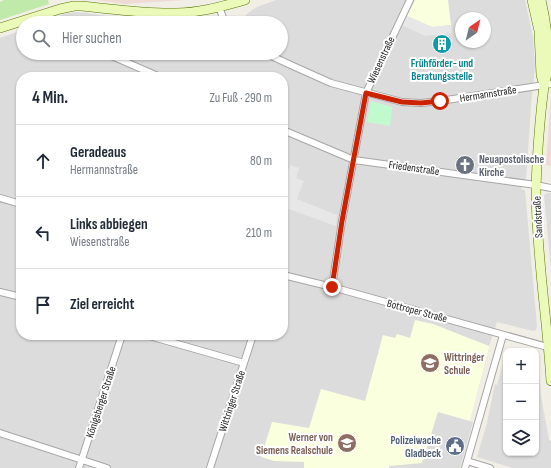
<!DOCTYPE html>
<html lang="de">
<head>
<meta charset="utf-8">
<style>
  :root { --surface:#fff; --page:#f2f2f3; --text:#1f2937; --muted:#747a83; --line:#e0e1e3 }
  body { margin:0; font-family:"Sofia Sans Condensed",sans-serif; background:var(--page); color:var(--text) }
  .controls { position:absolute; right:12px; bottom:12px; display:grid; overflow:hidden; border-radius:8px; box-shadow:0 1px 3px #0004 }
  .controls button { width:36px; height:36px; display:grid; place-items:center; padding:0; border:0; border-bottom:1px solid var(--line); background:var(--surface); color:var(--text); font:20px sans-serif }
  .compass { position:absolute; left:455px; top:12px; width:36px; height:36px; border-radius:50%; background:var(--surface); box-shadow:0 1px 3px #0004; rotate:35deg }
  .stop { position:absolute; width:12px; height:12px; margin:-9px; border:3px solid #cd2200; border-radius:50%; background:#fff }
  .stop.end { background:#cd2200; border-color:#fff; box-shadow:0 1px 4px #0008 }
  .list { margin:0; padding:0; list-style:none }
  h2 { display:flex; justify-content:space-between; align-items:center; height:52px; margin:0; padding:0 16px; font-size:17px }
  h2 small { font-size:13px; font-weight:400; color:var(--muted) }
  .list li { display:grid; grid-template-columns:26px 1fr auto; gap:12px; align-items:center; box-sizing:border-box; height:72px; padding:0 16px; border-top:1px solid var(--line) }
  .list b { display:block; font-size:15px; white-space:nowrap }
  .list p { margin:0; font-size:13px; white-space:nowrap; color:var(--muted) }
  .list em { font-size:13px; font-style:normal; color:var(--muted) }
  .icon { flex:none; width:22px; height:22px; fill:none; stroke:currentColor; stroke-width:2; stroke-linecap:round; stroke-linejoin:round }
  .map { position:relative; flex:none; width:551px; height:468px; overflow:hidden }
  .search { position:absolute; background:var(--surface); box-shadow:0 1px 3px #0004; left:16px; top:16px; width:272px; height:44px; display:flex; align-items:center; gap:10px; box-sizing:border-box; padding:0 14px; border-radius:22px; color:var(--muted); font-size:15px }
  .panel { position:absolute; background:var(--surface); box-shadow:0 1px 3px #0004; left:16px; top:72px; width:272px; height:268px; border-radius:16px }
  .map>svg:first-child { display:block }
</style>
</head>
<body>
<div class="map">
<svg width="551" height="468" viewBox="0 0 551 468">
  <rect width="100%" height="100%" fill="#f0eee5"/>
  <path fill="#dddcdc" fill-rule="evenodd" d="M276 0H525L533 37 535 68 531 105 527 167 526 178 521 189 525 190 537 326 536 330 533 331 497 322 489 346V348L470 421 473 422 460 468H0V38L23 30V53H281V23H240L247 14 252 10 257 7ZM461 18H485V42H461ZM21 77H283V335H21Z
    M76 12 86 13 153 23H41L64 14Z
    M548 193H551V270L544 195Z
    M506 352V453H536V360L538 361 541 396 549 440 551 441V468H512L477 457 487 423 495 384 497 385Z"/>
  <path fill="#f0dad4" d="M96 0H184L125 4Z
    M551 93V166L546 165Z"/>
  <path fill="#faffde" d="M415 0H448L451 25 432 27 407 16Z
    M415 320 433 324 489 346V348L470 421 438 412 422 463 389 466V468H304V462L274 461 261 457 272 422 309 428 321 389 365 401 383 335 395 338 397 334 410 338Z"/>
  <path fill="#bfeaaa" d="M4 0H48L49 4 0 20V2Z"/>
  <path fill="#c2facf" d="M371 101 392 107 390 126 367 122Z"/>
  <path fill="#e7e7e7" d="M407 16 432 27 451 25 452 33 425 36 402 25Z
    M290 165 299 168 296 178 304 181 297 199 337 215 336 226 283 207V181L288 169H289Z"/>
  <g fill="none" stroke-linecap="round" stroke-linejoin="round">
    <g stroke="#a6a6a6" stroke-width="8">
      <path id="street" d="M219 7 225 23
        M46 13 49 23
        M105 53 160 77
        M265 53 293 66 331 83 402 102 421 103 440 101 551 84
        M283 130 354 160 536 185 551 188
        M0 198 21 204
        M283 275 332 287 551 348
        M332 287 342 221 366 93 410 0
        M0 292 21 297
        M146 335 244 363
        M0 433 107 468
        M467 461 490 468
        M79 468 122 335
        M210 468 253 335
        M465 468 503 335"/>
    </g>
    <g stroke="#587704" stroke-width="10">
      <path id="secondary" d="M532 0 539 31 541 75 544 85
        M541 0C546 22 549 44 548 66 548 74 545 80 544 87 543 92 543 97 542 102 539 130 537 159 536 187 536 252 547 316 551 381
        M0 28 60 9 74 6H82C113 9 145 14 176 13 200 13 223 6 245 0"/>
    </g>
    <use href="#street" stroke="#fff" stroke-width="6"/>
    <use href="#secondary" stroke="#ecfab9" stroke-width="9"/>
  </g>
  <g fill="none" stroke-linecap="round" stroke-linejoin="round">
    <path stroke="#cd2200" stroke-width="5" d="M332 287 342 221 366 93 402 102 421 103 440 101"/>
  </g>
  <defs>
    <g id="building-disc" transform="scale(1)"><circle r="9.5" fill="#0f9aa8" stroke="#fff"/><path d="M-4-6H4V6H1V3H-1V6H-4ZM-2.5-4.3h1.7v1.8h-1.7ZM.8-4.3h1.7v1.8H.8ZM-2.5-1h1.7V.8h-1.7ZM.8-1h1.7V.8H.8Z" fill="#fff"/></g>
    <g id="church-disc" transform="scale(1)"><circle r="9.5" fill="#6b7280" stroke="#fff"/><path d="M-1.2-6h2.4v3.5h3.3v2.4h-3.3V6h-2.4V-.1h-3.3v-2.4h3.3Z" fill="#fff"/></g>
    <g id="school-disc" transform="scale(1)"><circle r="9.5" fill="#8d6e63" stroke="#fff"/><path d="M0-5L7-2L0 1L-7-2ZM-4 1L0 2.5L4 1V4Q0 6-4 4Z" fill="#fff"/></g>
    <g id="civic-disc" transform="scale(1)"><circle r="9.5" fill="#5c6f8a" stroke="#fff"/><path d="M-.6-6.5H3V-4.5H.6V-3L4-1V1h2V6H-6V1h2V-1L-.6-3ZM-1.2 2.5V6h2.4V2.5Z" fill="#fff"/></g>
  </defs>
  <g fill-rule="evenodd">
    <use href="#building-disc" x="442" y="44"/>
    <use href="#church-disc" x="465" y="165"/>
    <use href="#school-disc" x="430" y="363"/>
    <use href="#school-disc" x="347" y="443"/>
    <use href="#civic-disc" x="455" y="446"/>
  </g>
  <g text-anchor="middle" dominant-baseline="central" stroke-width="4" stroke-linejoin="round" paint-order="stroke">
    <g font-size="11" fill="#1f1f1f" stroke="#fff">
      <text transform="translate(381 60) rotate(-65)">Wiesenstraße</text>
      <text transform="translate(488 94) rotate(-9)">Hermannstraße</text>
      <text transform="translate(414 168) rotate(8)">Friedenstraße</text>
      <text transform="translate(538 217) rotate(-93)">Sandstraße</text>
      <text transform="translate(417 311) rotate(15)">Bottroper Straße</text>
      <text transform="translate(232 401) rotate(-72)">Wittringer Straße</text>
      <text transform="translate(101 402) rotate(-72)">Königsberger Straße</text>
    </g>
    <g font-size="11" font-weight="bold" fill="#0d838f" stroke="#fff">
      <text x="442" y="63">Frühförder- und<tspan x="442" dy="13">Beratungsstelle</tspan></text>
    </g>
    <g font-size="11" font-weight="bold" fill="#5b616d" stroke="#fff" text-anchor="start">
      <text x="479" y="159">Neuapostolische<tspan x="479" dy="13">Kirche</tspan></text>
    </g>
    <g font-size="11" font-weight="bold" fill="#785e54" stroke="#fff" text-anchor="start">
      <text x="444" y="357">Wittringer<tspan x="444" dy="13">Schule</tspan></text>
      <text x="333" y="437" text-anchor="end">Werner von<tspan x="333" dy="13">Siemens Realschule</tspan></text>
    </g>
    <g font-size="11" font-weight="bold" fill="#4e5e75" stroke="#fff" text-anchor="end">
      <text x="441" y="440">Polizeiwache<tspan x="441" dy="13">Gladbeck</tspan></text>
    </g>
  </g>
</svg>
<div class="controls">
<button>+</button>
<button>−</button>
<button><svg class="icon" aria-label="layers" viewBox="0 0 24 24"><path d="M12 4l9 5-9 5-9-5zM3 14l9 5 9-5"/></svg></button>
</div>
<svg class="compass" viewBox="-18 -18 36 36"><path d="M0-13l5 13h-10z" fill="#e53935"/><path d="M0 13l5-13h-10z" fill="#747a83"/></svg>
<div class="stop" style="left:440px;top:101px"></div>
<div class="stop end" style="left:332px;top:287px"></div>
<div class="search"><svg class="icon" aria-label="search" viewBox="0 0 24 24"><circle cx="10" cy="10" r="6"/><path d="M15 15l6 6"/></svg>Hier suchen</div>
<section class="panel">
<h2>4 Min.<small>Zu Fuß · 290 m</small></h2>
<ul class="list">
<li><svg class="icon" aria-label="ahead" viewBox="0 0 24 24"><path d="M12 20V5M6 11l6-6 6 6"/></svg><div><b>Geradeaus</b><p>Hermannstraße</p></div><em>80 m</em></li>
<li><svg class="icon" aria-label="left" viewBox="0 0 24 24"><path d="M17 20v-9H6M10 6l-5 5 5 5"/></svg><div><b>Links abbiegen</b><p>Wiesenstraße</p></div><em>210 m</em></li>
<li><svg class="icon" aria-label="arrive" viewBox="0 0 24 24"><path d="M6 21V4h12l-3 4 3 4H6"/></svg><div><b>Ziel erreicht</b></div></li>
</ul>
</section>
</div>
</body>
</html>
